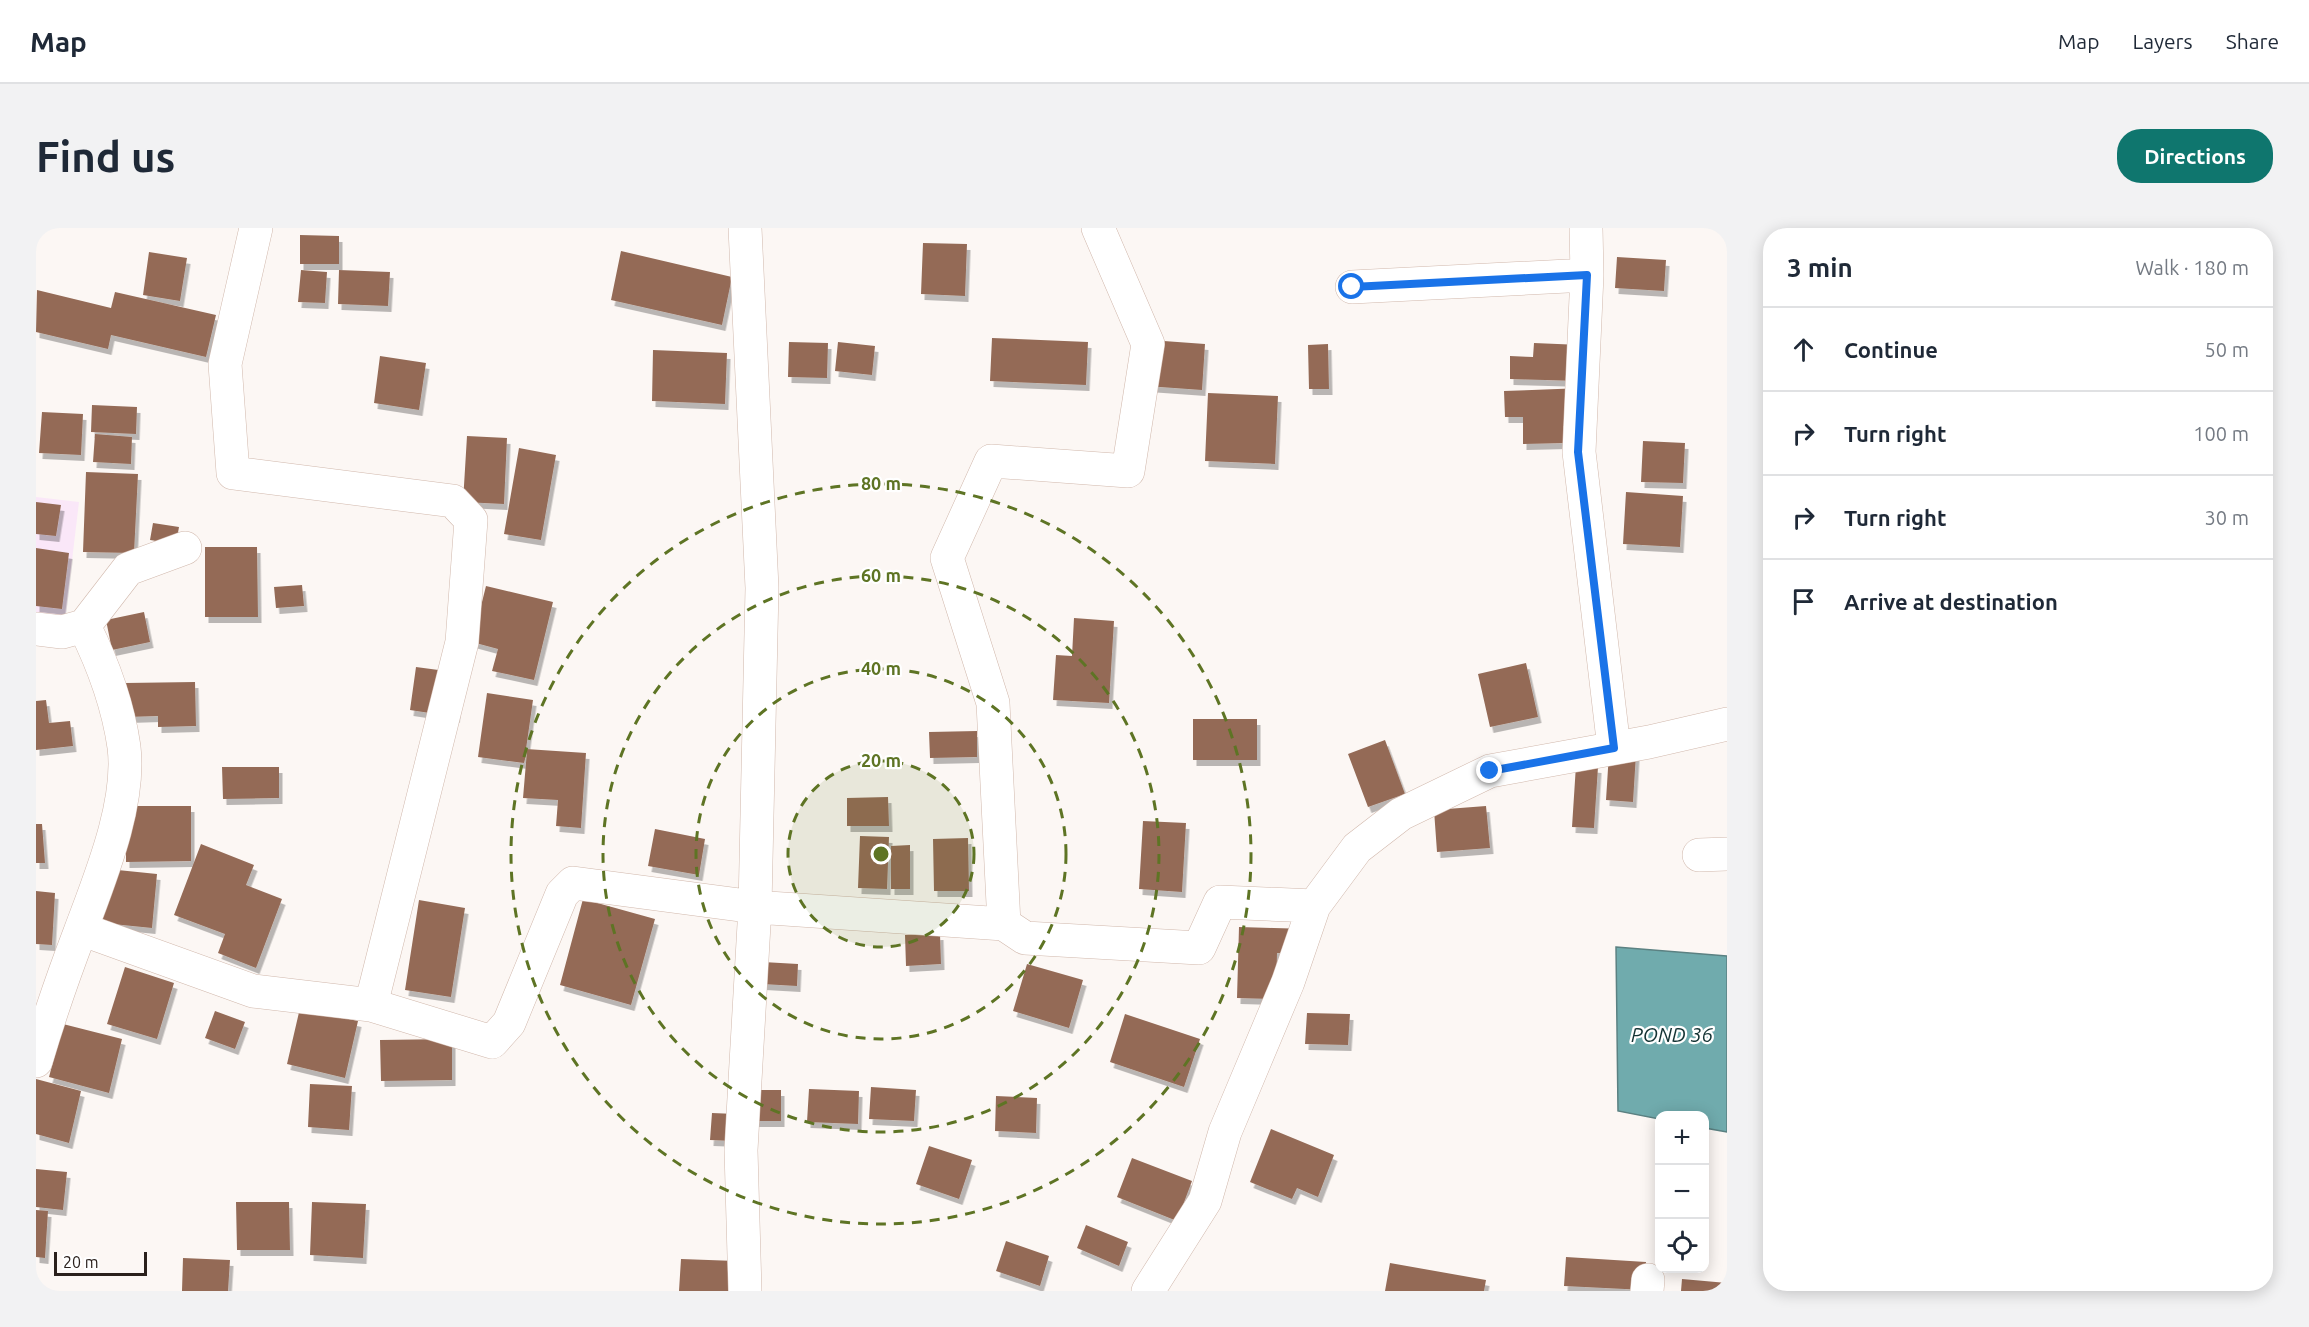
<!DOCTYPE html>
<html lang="en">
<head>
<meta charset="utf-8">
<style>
  :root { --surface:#fff; --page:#f2f2f3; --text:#1f2937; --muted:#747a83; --line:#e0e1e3; --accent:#0f766e }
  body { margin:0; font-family:Ubuntu,sans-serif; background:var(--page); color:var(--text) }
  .controls { position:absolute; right:18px; bottom:18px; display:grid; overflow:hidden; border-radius:12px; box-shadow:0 3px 15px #0003 }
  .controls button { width:54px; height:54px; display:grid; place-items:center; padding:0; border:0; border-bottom:2px solid var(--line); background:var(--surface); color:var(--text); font:30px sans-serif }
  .scale { position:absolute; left:18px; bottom:15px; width:93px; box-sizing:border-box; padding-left:6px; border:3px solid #2a201c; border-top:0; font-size:16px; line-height:21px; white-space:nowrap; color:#2a201c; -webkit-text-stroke:4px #fff; paint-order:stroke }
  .stop { position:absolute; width:18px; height:18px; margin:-14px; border:4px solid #1a73e8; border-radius:50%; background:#fff }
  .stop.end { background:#1a73e8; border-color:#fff; box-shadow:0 2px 6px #0008 }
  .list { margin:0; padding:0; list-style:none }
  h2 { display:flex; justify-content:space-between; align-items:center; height:78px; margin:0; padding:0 24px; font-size:26px }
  h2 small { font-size:20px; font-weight:400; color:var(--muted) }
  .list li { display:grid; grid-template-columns:39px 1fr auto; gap:18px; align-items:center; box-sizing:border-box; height:84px; padding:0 24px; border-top:2px solid var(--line) }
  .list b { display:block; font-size:22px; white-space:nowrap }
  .list em { font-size:20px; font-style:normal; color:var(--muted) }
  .icon { flex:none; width:33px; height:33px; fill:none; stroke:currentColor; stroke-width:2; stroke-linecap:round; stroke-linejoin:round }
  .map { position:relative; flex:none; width:1691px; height:1063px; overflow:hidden; border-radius:24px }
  header { display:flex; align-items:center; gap:36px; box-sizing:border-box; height:84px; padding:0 30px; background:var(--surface); border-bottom:2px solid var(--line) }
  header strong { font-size:28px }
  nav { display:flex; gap:33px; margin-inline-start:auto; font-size:21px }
  .intro { display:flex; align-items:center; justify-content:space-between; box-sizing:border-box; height:144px; padding:0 36px }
  h1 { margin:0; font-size:42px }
  .button { padding:15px 27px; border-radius:24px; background:var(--accent); color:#fff; font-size:21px; font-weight:700 }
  main { display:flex; gap:36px; padding:0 36px }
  aside { flex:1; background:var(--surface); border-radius:24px; box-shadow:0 3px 15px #0003 }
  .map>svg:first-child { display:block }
</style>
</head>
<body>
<header>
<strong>Map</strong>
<nav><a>Map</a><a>Layers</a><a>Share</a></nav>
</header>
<div class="intro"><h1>Find us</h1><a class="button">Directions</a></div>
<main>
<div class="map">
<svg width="1691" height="1063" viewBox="0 0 1691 1063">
  <defs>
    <filter id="shadow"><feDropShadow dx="3.5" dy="6" stdDeviation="0" flood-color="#0004"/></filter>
  </defs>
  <rect width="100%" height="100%" fill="#fcf7f4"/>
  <path fill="#fae7f8" d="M0 269 43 274 29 391 0 387Z"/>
  <path fill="#70abad" stroke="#5b8182" stroke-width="1.5" d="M1580 719 1691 728V904L1669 900 1668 888H1624L1623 891 1582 883Z"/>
  <path fill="#946b57" filter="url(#shadow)" d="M264 7 303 8V36H264Z
    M887 15 931 16 929 68 885 66Z
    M585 23 696 49 686 97 575 72Z
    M113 24 151 30 144 73 107 67Z
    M1581 29 1630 32 1628 63 1579 60Z
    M265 42 291 44 289 75 262 74Z
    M303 42 354 44 352 78 302 76Z
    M1 62 75 80 79 64 180 87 170 129 75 107 72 121 0 104Z
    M956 110 1052 114 1050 157 954 153Z
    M1114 112 1169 116 1166 162 1110 158Z
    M753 114 792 115 791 150 752 149Z
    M802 114 839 118 836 147 799 143Z
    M1498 115 1545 117 1544 153 1474 151V128L1497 129Z
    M1292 116 1293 161H1273L1272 117Z
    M617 122 691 125 689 176 616 173Z
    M344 128 390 135 383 182 338 175Z
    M1547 160 1548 197 1527 198 1528 215 1487 216V189H1469L1468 163Z
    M1172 165 1242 168 1239 236 1169 233Z
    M56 177 101 179 100 206 55 204Z
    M6 184 47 186 45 227 3 225Z
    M59 206 96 209 95 236 57 234Z
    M431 208 471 210 468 276 427 274Z
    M1607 213 1649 215 1647 255 1605 254Z
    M483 220 520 227 505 312 468 306Z
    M50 244 102 246 98 325 47 324Z
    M1590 264 1647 268 1644 319 1587 316Z
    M0 274 25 277 20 308 0 306Z
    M117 295 143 299 140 316 114 312Z
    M169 319H221L222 389H169Z
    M0 320 33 325 26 381 0 378Z
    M266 357 268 378 240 380 238 359Z
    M450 358 517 374 498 452 456 443 462 421 436 414Z
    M108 384 114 414 76 422 70 392Z
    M1038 390 1078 393 1073 475 1017 472 1020 427 1036 428Z
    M1490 435 1502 489 1454 499 1442 446Z
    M380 439 425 445 420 489 374 482Z
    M159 454 160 498 122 499V488L90 489 89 455Z
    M451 465 497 472 490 521 550 525 545 600 520 598 522 572 487 570 491 523 488 535 442 529Z
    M10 472 13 495 34 493 37 518 0 522V473Z
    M1157 491H1221V532H1157Z
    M941 503V529L894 530 893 504Z
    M1349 512 1369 566 1332 579 1312 526Z
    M1573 525 1600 526 1597 574 1570 572Z
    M1540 537 1562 539 1558 600 1536 599Z
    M186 539H243V570L187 571Z
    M852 569 853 598H811V570Z
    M90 578H155V633L90 634Z
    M1450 578 1454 620 1401 624 1398 582Z
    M1107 593 1150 595 1146 664 1103 661Z
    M0 596H6L9 635H0Z
    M619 601 669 611 663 647 612 638Z
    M824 608 853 609 851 661 822 660Z
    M932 610 933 663H898L897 611Z
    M165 616 218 637 210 657 246 671 220 740 182 725 189 706 138 687Z
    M874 617V661H855V618Z
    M62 640 121 646 116 700 57 694Z
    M0 663 19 665 16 717 0 716Z
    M547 671 619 691 595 777 524 757Z
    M383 672 429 680 415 769 369 762Z
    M1203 699 1273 701 1272 726 1241 725 1240 771 1201 770Z
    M904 706 905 736 870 738 869 707Z
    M727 734 762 736 761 758 726 756Z
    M991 736 1047 752 1033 800 977 783Z
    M89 739 138 755 121 811 71 796Z
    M264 780 322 793 309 850 251 836Z
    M179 783 209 794 199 821 169 810Z
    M1271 785 1314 786 1312 817 1269 816Z
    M1089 786 1164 811 1148 859 1074 834Z
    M27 796 86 811 73 865 13 849Z
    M416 811V852L345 853 344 812Z
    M0 851 45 863 33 915 0 906Z
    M274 856 316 858 313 902 272 899Z
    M835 859 880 862 878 893 833 891Z
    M773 861 823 863 822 896 771 894Z
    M715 862H745V893H716Z
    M960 868 1001 870 1000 905 959 903Z
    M676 885 700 886 699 913 674 912Z
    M1235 901 1298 927 1282 969 1261 960 1256 971 1214 954Z
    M893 918 936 932 923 971 880 956Z
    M1096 930 1156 953 1141 993 1081 969Z
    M0 941 31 944 27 982 0 979Z
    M200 974H253L254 1022H201Z
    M276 974 330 976 327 1030 274 1027Z
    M0 982 12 983 9 1030 0 1029Z
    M1050 997 1092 1014 1083 1038 1041 1020Z
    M970 1013 1013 1028 1004 1058 960 1043Z
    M1530 1029 1610 1034 1609 1062 1528 1058Z
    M147 1030 194 1032 192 1063H146Z
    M645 1031 700 1033 699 1063H643Z
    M1354 1035 1450 1052 1448 1063H1349Z
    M1646 1051 1691 1055V1063H1645Z"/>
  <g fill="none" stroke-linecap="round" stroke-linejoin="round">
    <g stroke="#d1b8ac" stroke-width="34">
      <path id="minor" d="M220 0 189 136 197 245 417 273 435 292 426 414 335 777
        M1062 0 1112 116 1092 243 955 233 911 330 957 475 968 696 989 710 1163 720 1184 674 1278 678
        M1550 0 1551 47 1543 224 1578 520
        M1316 59 1551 47
        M48 398 92 341 149 320
        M0 401 26 404 48 398C67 436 82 477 88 519 95 576 64 650 44 704 28 746 13 789 0 833
        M1663 627 1691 626
        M45 701 217 763 335 777 456 814 473 795 526 666 537 655 719 679 968 696
        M709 1063 705 922 719 679 726 360 709 0
        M1112 1063 1169 973 1189 904 1252 754 1278 678 1321 620 1365 586 1454 543 1613 514 1691 496
        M1611 1063 1612 1052"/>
    </g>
    <use href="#minor" stroke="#fff" stroke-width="33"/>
  </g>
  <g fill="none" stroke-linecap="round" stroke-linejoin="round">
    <path stroke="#1a73e8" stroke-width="8" d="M1316 59 1551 47 1542 224 1578 520 1454 543"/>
  </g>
  <circle cx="845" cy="626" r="93" fill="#5e7424" fill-opacity=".12"/>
  <g fill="none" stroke="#5e7424" stroke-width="3" stroke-dasharray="10 8">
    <circle cx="845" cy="626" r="93"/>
    <circle cx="845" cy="626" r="185"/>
    <circle cx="845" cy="626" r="278"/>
    <circle cx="845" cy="626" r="370"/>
  </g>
  <g text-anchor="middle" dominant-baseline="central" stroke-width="4.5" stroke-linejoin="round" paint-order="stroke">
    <g font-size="20" font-style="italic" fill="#143334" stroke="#fff">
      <text x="1636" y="806">POND 36</text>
    </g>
  </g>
  <circle cx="845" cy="626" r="9" fill="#5e7424" stroke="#fff" stroke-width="3"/>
  <g font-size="18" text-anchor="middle" font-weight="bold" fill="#5e7424" stroke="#fff" stroke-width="4.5" stroke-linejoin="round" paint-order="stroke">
    <text x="845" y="262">80 m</text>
    <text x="845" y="354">60 m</text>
    <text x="845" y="447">40 m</text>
    <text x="845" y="539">20 m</text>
  </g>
</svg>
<div class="controls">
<button>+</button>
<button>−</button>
<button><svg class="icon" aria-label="locate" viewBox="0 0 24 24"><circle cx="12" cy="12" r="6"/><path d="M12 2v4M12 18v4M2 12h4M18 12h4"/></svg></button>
</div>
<div class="scale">20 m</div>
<div class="stop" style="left:1316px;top:59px"></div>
<div class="stop end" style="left:1454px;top:543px"></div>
</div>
<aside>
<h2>3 min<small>Walk · 180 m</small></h2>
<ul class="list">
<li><svg class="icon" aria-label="ahead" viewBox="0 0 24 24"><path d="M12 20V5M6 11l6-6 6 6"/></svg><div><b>Continue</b></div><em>50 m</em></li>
<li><svg class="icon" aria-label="right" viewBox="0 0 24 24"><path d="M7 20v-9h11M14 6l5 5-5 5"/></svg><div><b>Turn right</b></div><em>100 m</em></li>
<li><svg class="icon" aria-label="right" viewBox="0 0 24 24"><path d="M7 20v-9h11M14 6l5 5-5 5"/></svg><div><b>Turn right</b></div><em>30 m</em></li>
<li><svg class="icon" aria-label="arrive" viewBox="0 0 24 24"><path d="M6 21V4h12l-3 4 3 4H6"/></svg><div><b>Arrive at destination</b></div></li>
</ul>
</aside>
</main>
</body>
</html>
